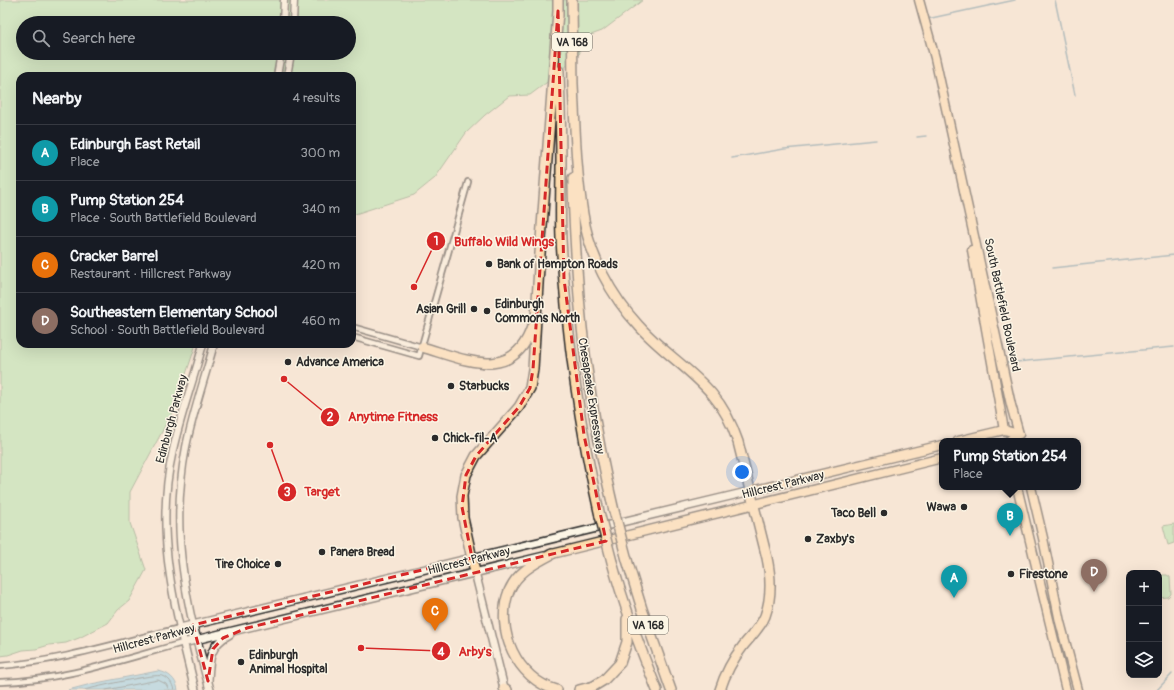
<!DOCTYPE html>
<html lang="en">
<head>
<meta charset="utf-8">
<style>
  :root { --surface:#171b24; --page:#242831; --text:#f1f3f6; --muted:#9ea1a6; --line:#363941; --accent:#b45309 }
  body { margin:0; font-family:Pangolin,sans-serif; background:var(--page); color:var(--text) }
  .controls { position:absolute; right:12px; bottom:12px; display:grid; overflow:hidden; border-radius:8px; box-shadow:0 4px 16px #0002 }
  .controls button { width:36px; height:36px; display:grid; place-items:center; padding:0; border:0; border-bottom:1px solid var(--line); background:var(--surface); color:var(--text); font:20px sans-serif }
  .you { position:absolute; left:742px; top:472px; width:14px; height:14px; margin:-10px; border:3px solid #fff; border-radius:50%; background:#1a73e8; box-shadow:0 0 0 6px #1a73e833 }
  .badge { display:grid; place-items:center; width:26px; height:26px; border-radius:50%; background:var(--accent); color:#fff; font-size:13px; font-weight:700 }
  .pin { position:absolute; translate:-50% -33px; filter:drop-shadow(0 1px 2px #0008) }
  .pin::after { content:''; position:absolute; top:21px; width:14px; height:12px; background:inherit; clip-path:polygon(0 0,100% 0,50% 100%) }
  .popup { position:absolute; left:939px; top:438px; width:142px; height:52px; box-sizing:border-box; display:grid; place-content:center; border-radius:8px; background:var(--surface); filter:drop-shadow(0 1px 3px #0005); font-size:13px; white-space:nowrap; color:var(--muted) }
  .popup b { font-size:15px; color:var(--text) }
  .popup::after { content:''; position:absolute; left:50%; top:100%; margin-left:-8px; border:8px solid transparent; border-top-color:var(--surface) }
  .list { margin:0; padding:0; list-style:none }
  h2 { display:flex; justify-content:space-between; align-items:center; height:52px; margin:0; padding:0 16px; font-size:17px }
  h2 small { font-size:13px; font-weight:400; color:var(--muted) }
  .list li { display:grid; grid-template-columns:26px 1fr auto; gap:12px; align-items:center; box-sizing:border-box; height:56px; padding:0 16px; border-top:1px solid var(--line) }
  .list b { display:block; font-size:15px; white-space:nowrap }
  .list p { margin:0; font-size:13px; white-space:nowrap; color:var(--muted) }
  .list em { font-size:13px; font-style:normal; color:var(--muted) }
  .icon { flex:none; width:22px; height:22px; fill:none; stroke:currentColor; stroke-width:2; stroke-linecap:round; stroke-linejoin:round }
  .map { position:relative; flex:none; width:1174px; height:690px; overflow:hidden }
  .search { position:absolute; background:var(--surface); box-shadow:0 4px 16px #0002; left:16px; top:16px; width:340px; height:44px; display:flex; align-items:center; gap:10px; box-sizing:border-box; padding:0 14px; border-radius:22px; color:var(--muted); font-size:15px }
  .panel { position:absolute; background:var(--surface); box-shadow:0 4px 16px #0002; left:16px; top:72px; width:340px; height:276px; border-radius:12px }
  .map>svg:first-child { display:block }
</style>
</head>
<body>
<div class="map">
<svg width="1174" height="690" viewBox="0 0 1174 690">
  <rect width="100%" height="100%" fill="#f7e6d5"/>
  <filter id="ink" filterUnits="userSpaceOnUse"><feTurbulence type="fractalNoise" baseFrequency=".025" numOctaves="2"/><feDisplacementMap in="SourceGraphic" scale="8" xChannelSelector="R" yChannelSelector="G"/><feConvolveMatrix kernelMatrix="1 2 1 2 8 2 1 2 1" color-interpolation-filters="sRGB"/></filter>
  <g filter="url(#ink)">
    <path fill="#a9e5ab" stroke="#6a886b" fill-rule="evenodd" d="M0 0H643L602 31 577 40 580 53 558 74 530 95 509 96 485 115 466 133 435 178 414 195 352 215V76H20V344H196L175 407 130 492V523L146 570 129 601 118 610 108 623 79 638 66 643 49 645 36 649 23 650 8 655 0 656ZM23 23H349V53H23Z
      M1174 524V543L1168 545 1163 526Z
      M1159 575H1167L1170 577 1171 594 1168 597 1159 598Z"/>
    <path fill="#89cdea" stroke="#638c9e" d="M158 671C169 673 176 679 178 690H68L91 684Z"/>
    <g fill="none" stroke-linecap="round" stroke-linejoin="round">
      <path stroke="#516c77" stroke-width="1" d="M84 690C97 687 153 673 163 676 170 679 172 683 174 690
        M106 690 158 680 166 684 169 690"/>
      <path stroke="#638c9e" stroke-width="1.5" d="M1055 0 1075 95
        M927 19 1015 0
        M917 137 926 136
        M732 158 784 149 876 140
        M1052 268 1174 255
        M1005 363 1174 347
        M1157 690 1172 674"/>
      <g stroke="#2b2b2b" stroke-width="8">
        <path id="minor" d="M352 327 422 347
          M352 337 419 356 468 182
          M0 666C62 661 120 642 180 628
          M0 682C62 681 124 659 183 643"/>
      </g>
      <g stroke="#2b2b2b" stroke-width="9">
        <path id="tertiary" d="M283 23 284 0
          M293 23 294 0
          M277 76 281 53
          M287 76 291 53
          M193 625C179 562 174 510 186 447 193 412 205 378 214 344
          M180 628C166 567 159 512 173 450 181 414 194 379 203 344"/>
      </g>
      <g stroke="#2b2b2b" stroke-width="10">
        <path id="secondary" d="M475 572 504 688
          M193 625 210 690
          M183 643 544 556
          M208 681C209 660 209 645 230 634
          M195 690 180 628 751 491"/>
      </g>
      <g stroke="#2b2b2b" stroke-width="11">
        <path id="primary" d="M919 0 935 58 1011 405 1019 434
          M972 250 1004 430"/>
      </g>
      <g stroke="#2b2b2b" stroke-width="11">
        <path id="trunk" d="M958 441 1004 430 1019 434
          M1008 441 1019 434
          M1017 487 1066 690
          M1031 487 1043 538 1060 622 1078 690
          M751 491 942 445
          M552 554 942 458"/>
      </g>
      <g stroke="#2b2b2b" stroke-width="12">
        <path id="motorway" d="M572 0 573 89
          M558 17V0
          M559 71C560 103 561 134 561 165 561 189 560 214 561 238 566 331 579 425 600 516
          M573 84C575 127 576 171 583 214 589 255 611 296 639 326 661 351 691 369 712 394 724 408 732 424 738 442L767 558C771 577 772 597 765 616 760 628 751 636 743 646 733 659 725 674 720 690
          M573 178C573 208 575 238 577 269 582 350 595 432 614 511
          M422 347C464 359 513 384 532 327
          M552 554C535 563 517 572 509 591 494 629 517 680 557 690
          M627 560 642 609 671 690
          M612 562C624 606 640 648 657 690
          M475 572 463 518 462 496 466 475 476 456 519 407 530 388 533 369 539 267 558 11
          M504 688 507 690
          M579 690 594 686 604 680 620 663 627 642V619"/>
      </g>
      <use href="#minor" stroke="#fcf5e5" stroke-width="4.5"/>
      <use href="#tertiary" stroke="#fcf5e5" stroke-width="6"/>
      <use href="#secondary" stroke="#fcf5e5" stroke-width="7"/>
      <use href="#primary" stroke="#fedbac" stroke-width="8"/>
      <use href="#trunk" stroke="#fedbac" stroke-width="8"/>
      <use href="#motorway" stroke="#fedbac" stroke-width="9"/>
      <g stroke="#2b2b2b" stroke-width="12" stroke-linecap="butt">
        <path id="motorway-bridge" d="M614 511 627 560
          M600 516 612 562"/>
      </g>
      <use href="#motorway-bridge" stroke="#fedbac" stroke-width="9"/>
    </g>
  </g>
  <path d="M0 0H1174V690H0ZM558 11 564 279 584 435 606 541 247 628 223 638 213 649 208 681 193 625 472 558 462 507 466 475 476 456 519 407 530 388 533 369Z" fill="#f7e6d5" fill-opacity=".55" fill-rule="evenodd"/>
  <path fill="none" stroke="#d62828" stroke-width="3" stroke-dasharray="8 5" stroke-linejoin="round" d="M558 11 564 279 584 435 606 541 247 628 223 638 213 649 208 681 193 625 472 558 462 507 466 475 476 456 519 407 530 388 533 369Z"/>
  <g fill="#2b2b2b" stroke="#fcf5e5" stroke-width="1.5">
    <circle cx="489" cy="264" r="4"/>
    <circle cx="474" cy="309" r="4"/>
    <circle cx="487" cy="311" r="4"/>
    <circle cx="288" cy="362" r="4"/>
    <circle cx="451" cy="386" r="4"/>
    <circle cx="435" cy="438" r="4"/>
    <circle cx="964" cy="507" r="4"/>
    <circle cx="884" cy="513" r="4"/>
    <circle cx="808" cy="539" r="4"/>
    <circle cx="322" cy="552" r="4"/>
    <circle cx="278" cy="564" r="4"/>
    <circle cx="1011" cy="574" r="4"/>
    <circle cx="241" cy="662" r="4"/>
  </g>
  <g text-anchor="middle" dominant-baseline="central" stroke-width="3" stroke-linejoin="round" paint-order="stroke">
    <g fill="#fcf5e5" stroke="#6a6863" stroke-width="1">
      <rect x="552" y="33" width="40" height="18" rx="3"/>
      <rect x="628" y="616" width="40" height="18" rx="3"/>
    </g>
    <g font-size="11" font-weight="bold" fill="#2b2b2b">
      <text x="572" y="42">VA 168</text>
      <text x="648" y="625">VA 168</text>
    </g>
    <g font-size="12" font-weight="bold" fill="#2b2b2b" stroke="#fcf5e5" text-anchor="start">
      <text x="497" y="264">Bank of Hampton Roads</text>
      <text x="495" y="304">Edinburgh<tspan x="495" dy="14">Commons North</tspan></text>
      <text x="466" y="309" text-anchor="end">Asian Grill</text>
      <text x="296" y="362">Advance America</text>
      <text x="459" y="386">Starbucks</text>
      <text x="443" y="438">Chick-fil-A</text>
      <text x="956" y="507" text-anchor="end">Wawa</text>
      <text x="876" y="513" text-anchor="end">Taco Bell</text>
      <text x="816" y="539">Zaxby's</text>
      <text x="330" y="552">Panera Bread</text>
      <text x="270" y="564" text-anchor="end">Tire Choice</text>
      <text x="1019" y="574">Firestone</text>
      <text x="249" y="655">Edinburgh<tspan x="249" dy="14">Animal Hospital</tspan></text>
    </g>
    <g font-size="12" fill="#2b2b2b" stroke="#fcf5e5">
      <text transform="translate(1002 305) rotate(78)">South Battlefield Boulevard</text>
      <text transform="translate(591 396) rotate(81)">Chesapeake Expressway</text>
      <text transform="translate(172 419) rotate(-75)">Edinburgh Parkway</text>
      <text transform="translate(783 485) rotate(-14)">Hillcrest Parkway</text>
      <text transform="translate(469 561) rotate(-14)">Hillcrest Parkway</text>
      <text transform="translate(154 639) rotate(-15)">Hillcrest Parkway</text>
    </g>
  </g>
  <path fill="none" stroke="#d62828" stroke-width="1.5" d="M414 287L436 241M284 379L330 417M270 445L287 492M361 648L441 651"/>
  <g fill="#d62828" stroke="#fcf5e5" stroke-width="1.5">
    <circle cx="414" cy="287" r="4"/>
    <circle cx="284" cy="379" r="4"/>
    <circle cx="270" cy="445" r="4"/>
    <circle cx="361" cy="648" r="4"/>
    <circle cx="436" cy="241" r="10"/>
    <circle cx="330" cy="417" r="10"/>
    <circle cx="287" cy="492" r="10"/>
    <circle cx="441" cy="651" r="10"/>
  </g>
  <g font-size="12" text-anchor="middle" font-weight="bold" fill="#fff">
    <text x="436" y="245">1</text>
    <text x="330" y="421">2</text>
    <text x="287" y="496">3</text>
    <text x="441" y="656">4</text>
  </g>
  <g font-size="13" text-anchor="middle" font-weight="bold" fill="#d62828" stroke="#fcf5e5" stroke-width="3" stroke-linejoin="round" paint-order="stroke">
    <text x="504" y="246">Buffalo Wild Wings</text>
    <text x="393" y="421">Anytime Fitness</text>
    <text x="322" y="496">Target</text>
    <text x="475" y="656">Arby's</text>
  </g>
</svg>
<div class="controls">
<button>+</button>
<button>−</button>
<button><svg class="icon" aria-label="layers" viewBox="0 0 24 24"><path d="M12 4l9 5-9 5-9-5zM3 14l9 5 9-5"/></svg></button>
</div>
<div class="you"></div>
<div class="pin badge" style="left:954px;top:598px;background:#0f9aa8">A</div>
<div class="pin badge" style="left:1010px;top:536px;background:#0f9aa8">B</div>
<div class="popup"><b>Pump Station 254</b>Place</div>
<div class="pin badge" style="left:435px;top:631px;background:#e8710a">C</div>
<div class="pin badge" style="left:1094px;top:592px;background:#8d6e63">D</div>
<div class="search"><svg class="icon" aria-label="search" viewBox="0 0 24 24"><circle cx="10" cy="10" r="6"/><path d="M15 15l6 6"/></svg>Search here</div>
<section class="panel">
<h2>Nearby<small>4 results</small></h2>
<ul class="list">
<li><span class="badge" style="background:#0f9aa8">A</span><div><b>Edinburgh East Retail</b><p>Place</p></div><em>300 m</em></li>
<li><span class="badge" style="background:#0f9aa8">B</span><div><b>Pump Station 254</b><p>Place · South Battlefield Boulevard</p></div><em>340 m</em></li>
<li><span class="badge" style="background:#e8710a">C</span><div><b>Cracker Barrel</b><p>Restaurant · Hillcrest Parkway</p></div><em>420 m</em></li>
<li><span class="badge" style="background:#8d6e63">D</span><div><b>Southeastern Elementary School</b><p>School · South Battlefield Boulevard</p></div><em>460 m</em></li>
</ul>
</section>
</div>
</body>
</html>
